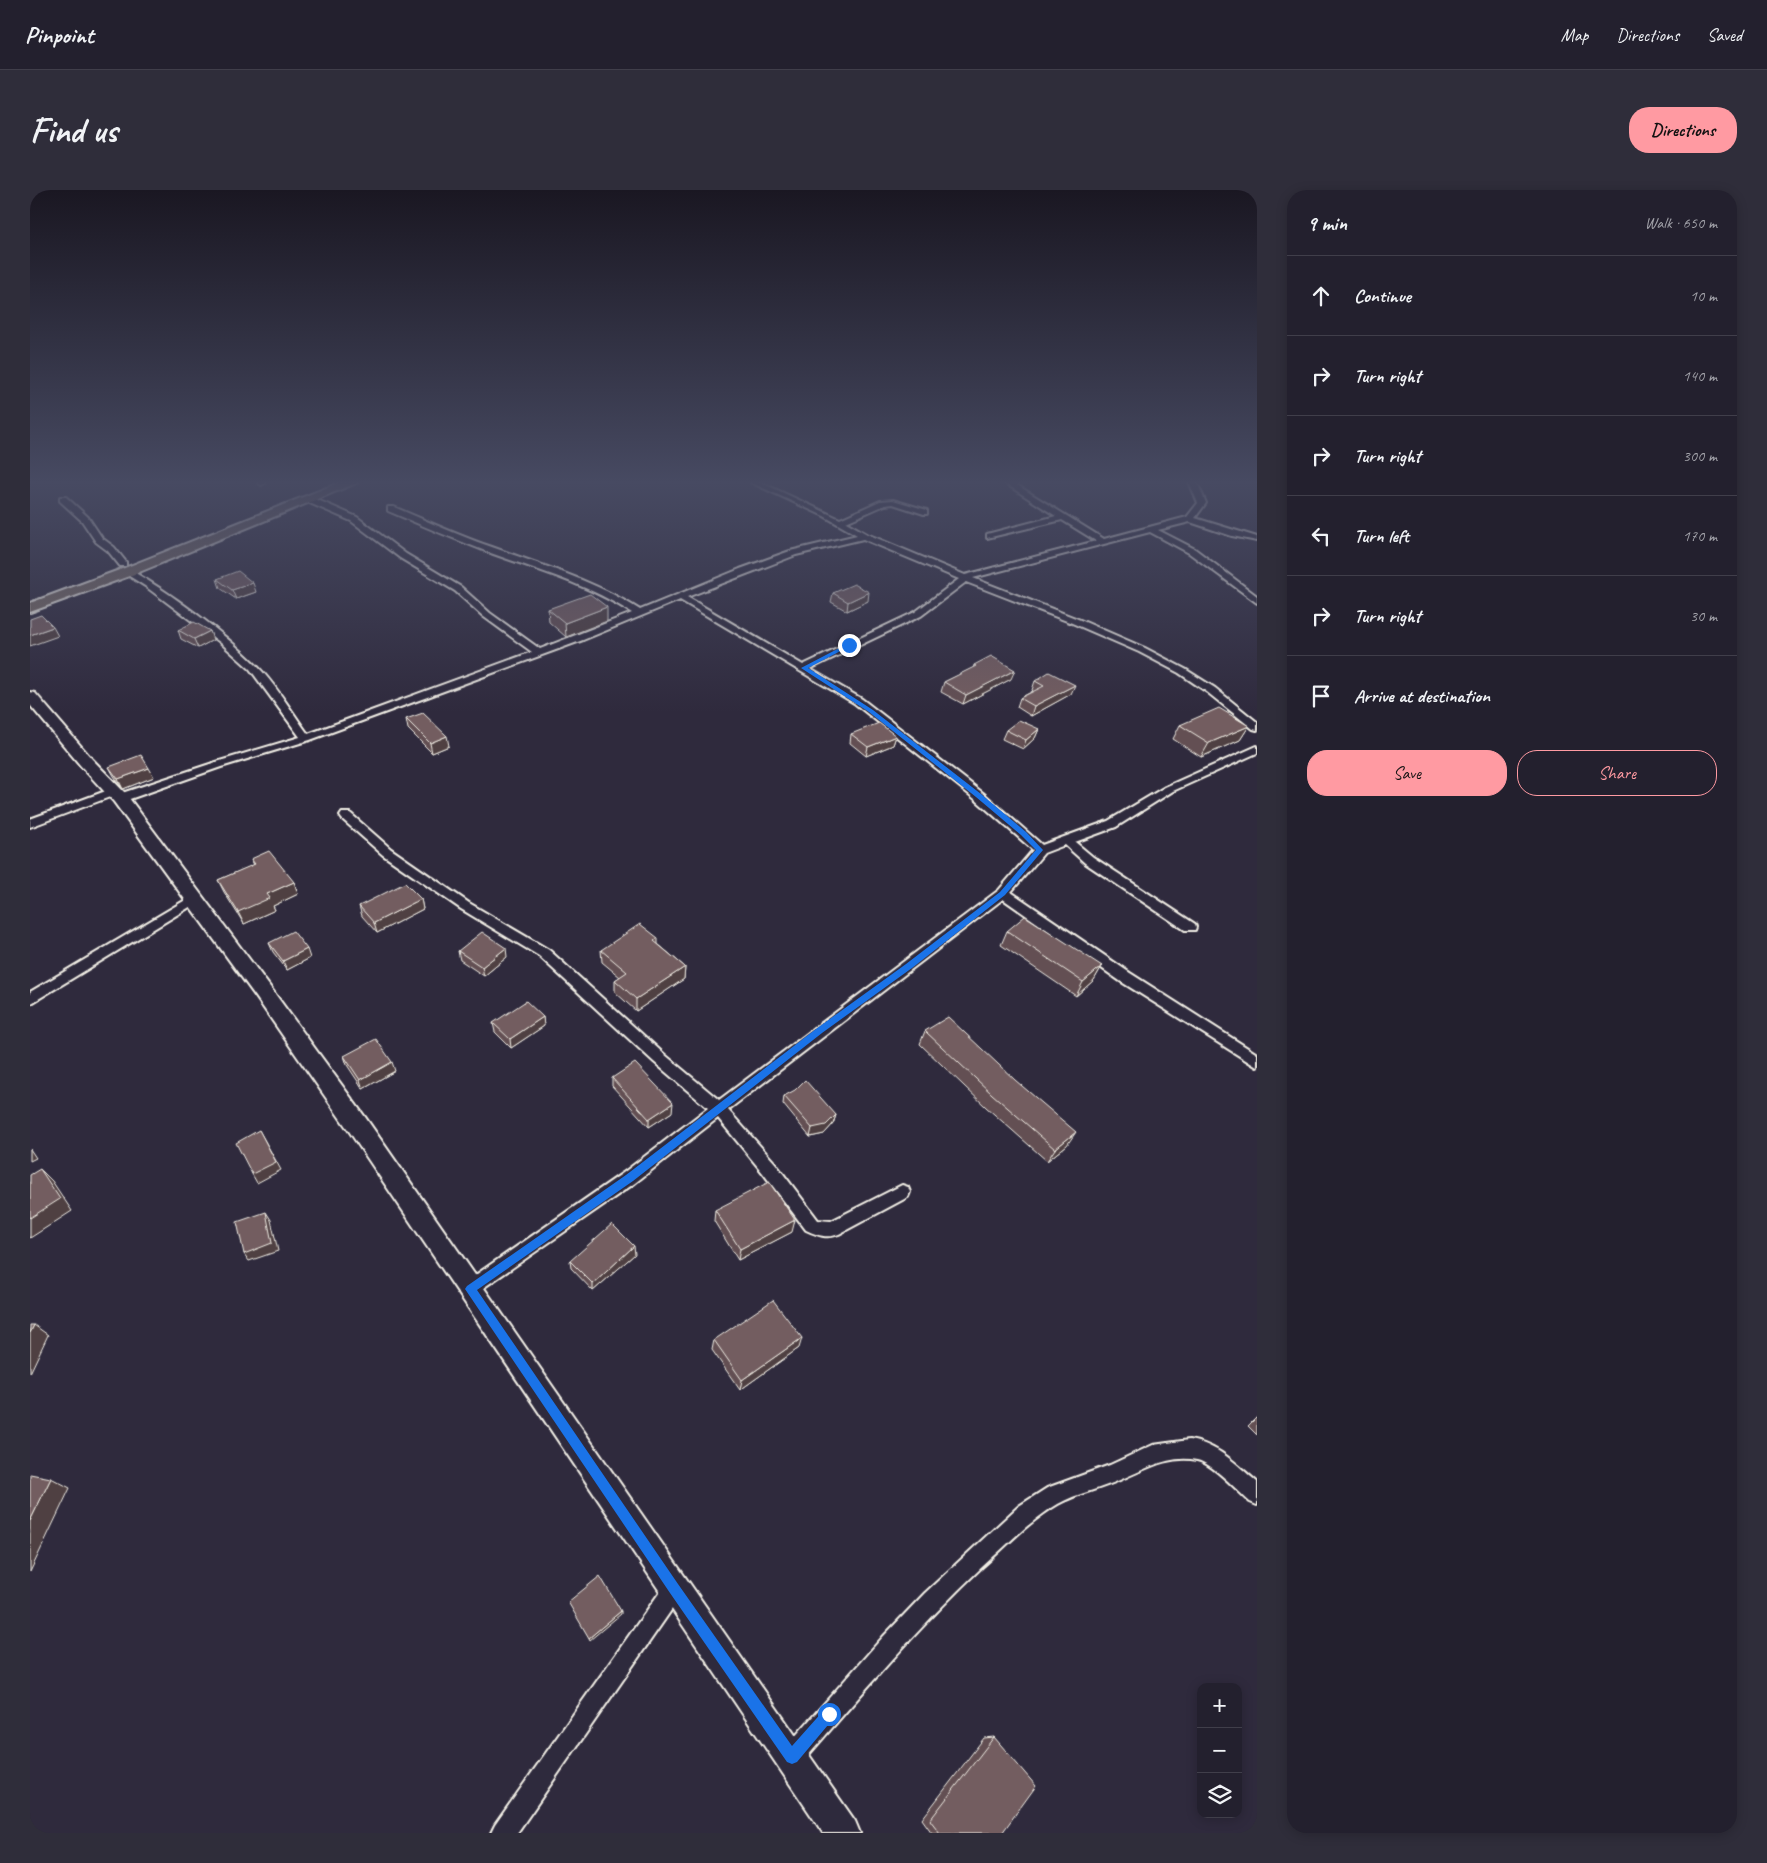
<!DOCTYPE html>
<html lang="en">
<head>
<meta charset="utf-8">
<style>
  :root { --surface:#23202e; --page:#2f2d3a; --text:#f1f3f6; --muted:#a3a3aa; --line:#403e4a; --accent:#ff9aa2 }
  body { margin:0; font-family:Caveat,sans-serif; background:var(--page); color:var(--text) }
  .controls { position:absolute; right:15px; bottom:15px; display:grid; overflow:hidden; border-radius:10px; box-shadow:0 2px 12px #0003 }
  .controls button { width:45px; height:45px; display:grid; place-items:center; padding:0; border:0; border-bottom:1px solid var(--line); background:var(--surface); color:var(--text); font:25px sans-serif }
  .stop { position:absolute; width:15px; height:15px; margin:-11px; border:4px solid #1a73e8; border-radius:50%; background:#fff }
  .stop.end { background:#1a73e8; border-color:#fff; box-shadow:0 1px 5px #0008 }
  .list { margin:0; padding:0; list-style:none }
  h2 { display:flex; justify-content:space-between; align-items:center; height:65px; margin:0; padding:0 20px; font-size:21px }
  h2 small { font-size:16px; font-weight:400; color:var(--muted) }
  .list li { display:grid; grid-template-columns:32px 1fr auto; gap:15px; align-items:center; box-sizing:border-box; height:80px; padding:0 20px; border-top:1px solid var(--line) }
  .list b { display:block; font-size:19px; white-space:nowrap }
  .list em { font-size:16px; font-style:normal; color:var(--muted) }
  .actions { display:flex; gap:10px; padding:15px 20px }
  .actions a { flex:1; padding:11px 0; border:1px solid var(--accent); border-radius:20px; text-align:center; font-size:18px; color:var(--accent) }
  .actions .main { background:var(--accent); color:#111 }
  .icon { flex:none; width:28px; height:28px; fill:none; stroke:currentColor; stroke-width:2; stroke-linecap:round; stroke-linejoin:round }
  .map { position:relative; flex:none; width:1227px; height:1643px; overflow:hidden; border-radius:20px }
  header { display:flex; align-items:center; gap:30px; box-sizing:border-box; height:70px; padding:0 25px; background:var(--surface); border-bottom:1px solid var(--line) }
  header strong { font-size:24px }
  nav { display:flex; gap:28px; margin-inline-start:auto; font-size:18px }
  .intro { display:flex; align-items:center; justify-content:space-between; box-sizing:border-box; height:120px; padding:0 30px }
  h1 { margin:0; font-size:35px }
  .button { padding:12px 22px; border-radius:20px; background:var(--accent); color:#111; font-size:18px; font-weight:700 }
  main { display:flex; gap:30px; padding:0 30px }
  aside { flex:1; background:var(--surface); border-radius:20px; box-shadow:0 2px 12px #0003 }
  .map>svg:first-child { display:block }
</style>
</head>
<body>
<header>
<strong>Pinpoint</strong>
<nav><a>Map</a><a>Directions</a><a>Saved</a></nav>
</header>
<div class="intro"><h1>Find us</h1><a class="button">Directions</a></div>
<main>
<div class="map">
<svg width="1227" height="1643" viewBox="0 0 1227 1643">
  <rect width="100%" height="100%" fill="#2f2a3d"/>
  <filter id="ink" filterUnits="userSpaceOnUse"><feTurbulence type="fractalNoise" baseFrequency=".02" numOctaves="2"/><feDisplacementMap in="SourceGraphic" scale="10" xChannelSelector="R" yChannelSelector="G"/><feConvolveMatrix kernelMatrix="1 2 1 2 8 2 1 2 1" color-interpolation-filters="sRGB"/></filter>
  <g filter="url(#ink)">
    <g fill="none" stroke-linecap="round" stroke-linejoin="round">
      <g stroke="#f4f1e8" stroke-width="4">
        <path id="street" d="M227 292H235V293L231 295Z
          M720 292H730L810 329 850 311 863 310 897 320V324H894L863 314 855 315 816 332 837 344 935 385 1066 351 1032 330 957 348V344L1026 326 973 292H982L1074 349 1157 327 1168 313 1159 292H1167L1176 313 1165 328 1227 347V351L1202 346 1160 332 1128 340 1165 359 1227 406V413L1159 363 1120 342 943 388 1048 429 1115 458 1155 479 1185 498 1227 532V540L1223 539 1177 502 1149 483 1109 462 1042 433 936 392 891 426 780 479 832 509 953 603 1012 655 1078 631 1135 597 1227 556V563L1143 601 1086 637 1045 652 1063 667 1165 734 1166 737 1165 740H1155L1055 673 1035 655 1014 663 981 702 1100 783 1227 864V877L1090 791 973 709 698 920 745 973 788 1030 801 1031 872 995 878 997 880 1002 878 1007 809 1044C797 1049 787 1045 776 1040L733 983 688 928 605 993 440 1107 434 1105 432 1099 434 1093 593 983 678 918 624 872 509 766 431 719 353 665 312 629 310 626 312 623H320L361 659 439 713 519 760 634 864 689 910 969 700 1003 660 945 609 824 513 650 410 553 450 280 550 191 577 94 611H86L84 608 86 605 183 573 270 547 220 479 191 453 115 396 93 382 100 380C141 403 192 441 225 474 244 492 262 522 278 544L502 462 454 427 425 401 370 368 321 331 277 312V308H283L327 327 376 364 431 397 460 423 510 459 602 423C558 394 507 380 458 362 424 349 391 335 358 321V317H364C395 330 427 345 459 356 511 375 564 390 610 420L710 379 760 361 827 345 794 326ZM833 349 929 389 885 422 773 475 657 407 766 365Z
          M30 307H36L58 327 72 348 84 357 96 372V376H90L78 361 66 352 52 331 30 311Z
          M84 598 90 602 88 604 0 637V629Z
          M164 705 168 706 170 709 168 712 0 814V802Z
          M1159 1250C1187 1254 1206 1274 1227 1292V1315L1220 1312C1208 1301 1182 1273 1167 1270 1140 1264 1115 1279 1092 1289 1071 1299 1047 1303 1028 1314 999 1331 977 1355 952 1377 886 1439 829 1507 770 1575L762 1578 754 1575 751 1567 754 1559 853 1447 895 1403 989 1316 1017 1298 1080 1275 1123 1255Z
          M644 1389 651 1392 654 1399 651 1406 487 1643H461L465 1635 637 1392Z"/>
      </g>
      <g stroke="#f4f1e8" stroke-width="4">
        <path id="secondary" d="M0 502 5 503 62 569 96 604 240 797 335 927 825 1631 830 1643H793L319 941 226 807 84 612 50 575 0 515Z"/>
      </g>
      <g stroke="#f4f1e8" stroke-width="4">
        <path id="primary" d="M311 292H329L102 385 0 422V413L92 379Z"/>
      </g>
      <use href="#street" fill="#2f2a3d" fill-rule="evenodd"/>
      <use href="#secondary" fill="#2f2a3d" fill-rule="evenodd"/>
      <use href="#primary" fill="#766964" fill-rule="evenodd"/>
    </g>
    <path fill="#635053" stroke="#f4f1e8" d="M187 389 226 402 206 409 190 398Z
      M803 403 838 411 817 421 801 412Z
      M518 419 577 431 536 447 519 432Z
      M148 440 180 441 183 450 168 458 151 449Z
      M944 475 981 489 933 514 911 502 914 492 943 478Z
      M1005 491 1041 504 1001 526 987 517 990 508 1003 501 1002 500Z
      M376 529 419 556 402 563 378 539Z
      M1150 535 1219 536 1210 550 1171 567 1143 549Z
      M1009 539 1005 548 993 559 972 549 976 540Z
      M821 544 866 546 863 555 836 566 820 553Z
      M79 577 124 587 93 599 84 586Z
      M221 669 264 692 268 704 243 716 245 720 214 734 194 702 188 690 224 675Z
      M391 709 393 719 347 743 332 726 329 716Z
      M977 741 1072 776 1064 790 1046 806 971 755Z
      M628 748V754L655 777 654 789 606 821 585 802V790L590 787 572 772 571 760Z
      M239 753 280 768 257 780 243 762Z
      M428 761 477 767 454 786 430 770Z
      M513 827 514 836 481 858 465 842 463 833Z
      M895 841 1037 955 1017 971 956 917 890 854Z
      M314 866 365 881 333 899 317 875Z
      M582 888 642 922 619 937 582 896Z
      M754 906 806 925 803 934 794 944 780 947 753 914Z
      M685 1020 762 1042 708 1070 684 1031Z
      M605 1064 563 1101 541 1078 540 1071Z
      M684 1150 769 1158 710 1200 682 1160Z
      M1227 1227V1245L1218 1236Z
      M964 1547 972 1643H902L892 1629 954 1548Z"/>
    <path fill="#504143" stroke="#f4f1e8" d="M223 393 226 402 206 409 202 400Z
      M839 402 838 411 817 421 818 412Z
      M577 417V431L536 447 535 433Z
      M23 437 28 446 0 456V445Z
      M180 441 183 450 168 458 164 449Z
      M985 480 981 489 933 514 936 505Z
      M1045 495 1041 504 1001 526 1004 516Z
      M1219 536 1210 550 1171 567 1179 553Z
      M1009 539 1005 548 993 559 996 550Z
      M417 546 419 556 402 563 400 553Z
      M866 546 863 555 836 566 838 557Z
      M119 578 124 587 93 599 88 589Z
      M264 692 268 704 243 716 245 720 214 734 208 722 237 704Z
      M391 709 393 719 347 743 344 733Z
      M476 758 477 767 454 786 452 777Z
      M277 759 280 768 257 780 253 771Z
      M1072 776 1064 790 1046 806 1053 792Z
      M655 777 654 789 606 821V809Z
      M513 827 514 836 481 858 480 849Z
      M362 872 365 881 333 899 330 890Z
      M643 913 642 922 619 937V929Z
      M806 925 803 934 794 944 780 947 782 938Z
      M229 940 251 980 227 993 222 984Z
      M1046 942 1037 955 1017 971 1025 959Z
      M0 959 6 968 0 971Z
      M10 979 22 991 42 1021 0 1048V1028Z
      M236 1022 241 1030 248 1061 219 1071 214 1064Z
      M765 1030 762 1042 708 1070 710 1059Z
      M604 1056 605 1064 563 1101V1094Z
      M4 1135 18 1145 0 1183V1143Z
      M772 1148 769 1158 710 1200 712 1190Z
      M21 1288 40 1298 0 1382V1331Z
      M591 1421V1424L560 1450 559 1448Z"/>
    <path fill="#735d60" stroke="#f4f1e8" d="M208 381 223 393 202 400 187 389Z
      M824 394 839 402 818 412 803 403Z
      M560 404 577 417 535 433 518 419Z
      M11 425 23 437 0 445V429Z
      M164 432 180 441 164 449 148 440Z
      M961 466 985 480 936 505 914 492 946 476 944 475Z
      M1019 482 1045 495 1004 516 990 508 1014 496 1005 491Z
      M1189 518 1219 536 1179 553 1150 535Z
      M393 523 417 546 400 553 376 529Z
      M989 530 1009 539 996 550 976 540Z
      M849 533 866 546 838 557 821 544Z
      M111 565 119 578 88 589 79 577Z
      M239 661 264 692 237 704 240 708 208 722 188 690 225 674 221 669Z
      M375 693 391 709 344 733 329 716Z
      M995 726 1072 776 1053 792 977 741Z
      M610 734 628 748 624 751 655 777 606 809 585 790 597 782 571 760Z
      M263 741 277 759 253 771 239 753Z
      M452 742 476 758 452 777 428 761Z
      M496 811 513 827 480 849 463 833Z
      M918 827 985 890 1046 942 1025 959 962 904 895 841Z
      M346 849 362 872 330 890 314 866Z
      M605 873 643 913 619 929 582 888Z
      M775 890 806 925 796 935 782 938 754 906 765 900Z
      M229 940 246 972 222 984 206 953Z
      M10 979 30 1009 0 1028V985Z
      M739 992 765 1030 710 1059 685 1020Z
      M236 1022 242 1053 214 1064 207 1032Z
      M582 1034 604 1056 563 1094 540 1071Z
      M743 1110 772 1148 712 1190 684 1150Z
      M0 1135H4L0 1143Z
      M0 1284 21 1288 0 1331Z
      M570 1386 591 1421 559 1448 538 1412Z
      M964 1547 1006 1596 972 1643H910L900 1630Z"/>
  </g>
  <linearGradient id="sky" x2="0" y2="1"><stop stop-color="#1a1722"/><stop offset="0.56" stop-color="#474a62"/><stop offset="1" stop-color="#474a62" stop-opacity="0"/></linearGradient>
  <rect width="1227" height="522" fill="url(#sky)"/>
  <path fill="#1a73e8" d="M817 454 822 455 778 478 843 520 951 604 996 642 1013 660 975 705 882 778 792 843 603 991 447 1100 648 1394 762 1556 794 1520 799 1518 803 1520 805 1524 803 1529 767 1572 762 1574 757 1572 640 1403 435 1099 437 1096 596 985 786 839 876 774 970 702 1006 660 991 645 946 607 839 522 771 478Z"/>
</svg>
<div class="controls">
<button>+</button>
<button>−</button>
<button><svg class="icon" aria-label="layers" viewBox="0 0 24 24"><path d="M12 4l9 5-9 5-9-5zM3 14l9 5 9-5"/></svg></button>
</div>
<div class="stop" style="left:799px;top:1524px"></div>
<div class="stop end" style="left:819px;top:455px"></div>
</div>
<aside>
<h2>9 min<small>Walk · 650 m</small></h2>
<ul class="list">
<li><svg class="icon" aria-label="ahead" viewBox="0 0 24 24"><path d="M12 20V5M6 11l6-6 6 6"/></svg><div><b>Continue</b></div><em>10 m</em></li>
<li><svg class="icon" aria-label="right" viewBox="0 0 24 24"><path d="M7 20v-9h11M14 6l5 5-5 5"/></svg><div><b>Turn right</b></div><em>140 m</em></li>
<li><svg class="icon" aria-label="right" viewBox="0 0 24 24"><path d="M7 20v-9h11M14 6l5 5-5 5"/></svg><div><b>Turn right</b></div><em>300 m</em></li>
<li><svg class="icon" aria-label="left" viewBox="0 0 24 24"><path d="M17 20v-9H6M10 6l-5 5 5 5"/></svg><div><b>Turn left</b></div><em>170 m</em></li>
<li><svg class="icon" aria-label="right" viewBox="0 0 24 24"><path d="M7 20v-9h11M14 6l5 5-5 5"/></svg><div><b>Turn right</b></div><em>30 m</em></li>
<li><svg class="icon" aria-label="arrive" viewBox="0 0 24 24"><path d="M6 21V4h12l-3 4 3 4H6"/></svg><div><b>Arrive at destination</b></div></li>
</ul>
<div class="actions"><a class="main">Save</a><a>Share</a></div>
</aside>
</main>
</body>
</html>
